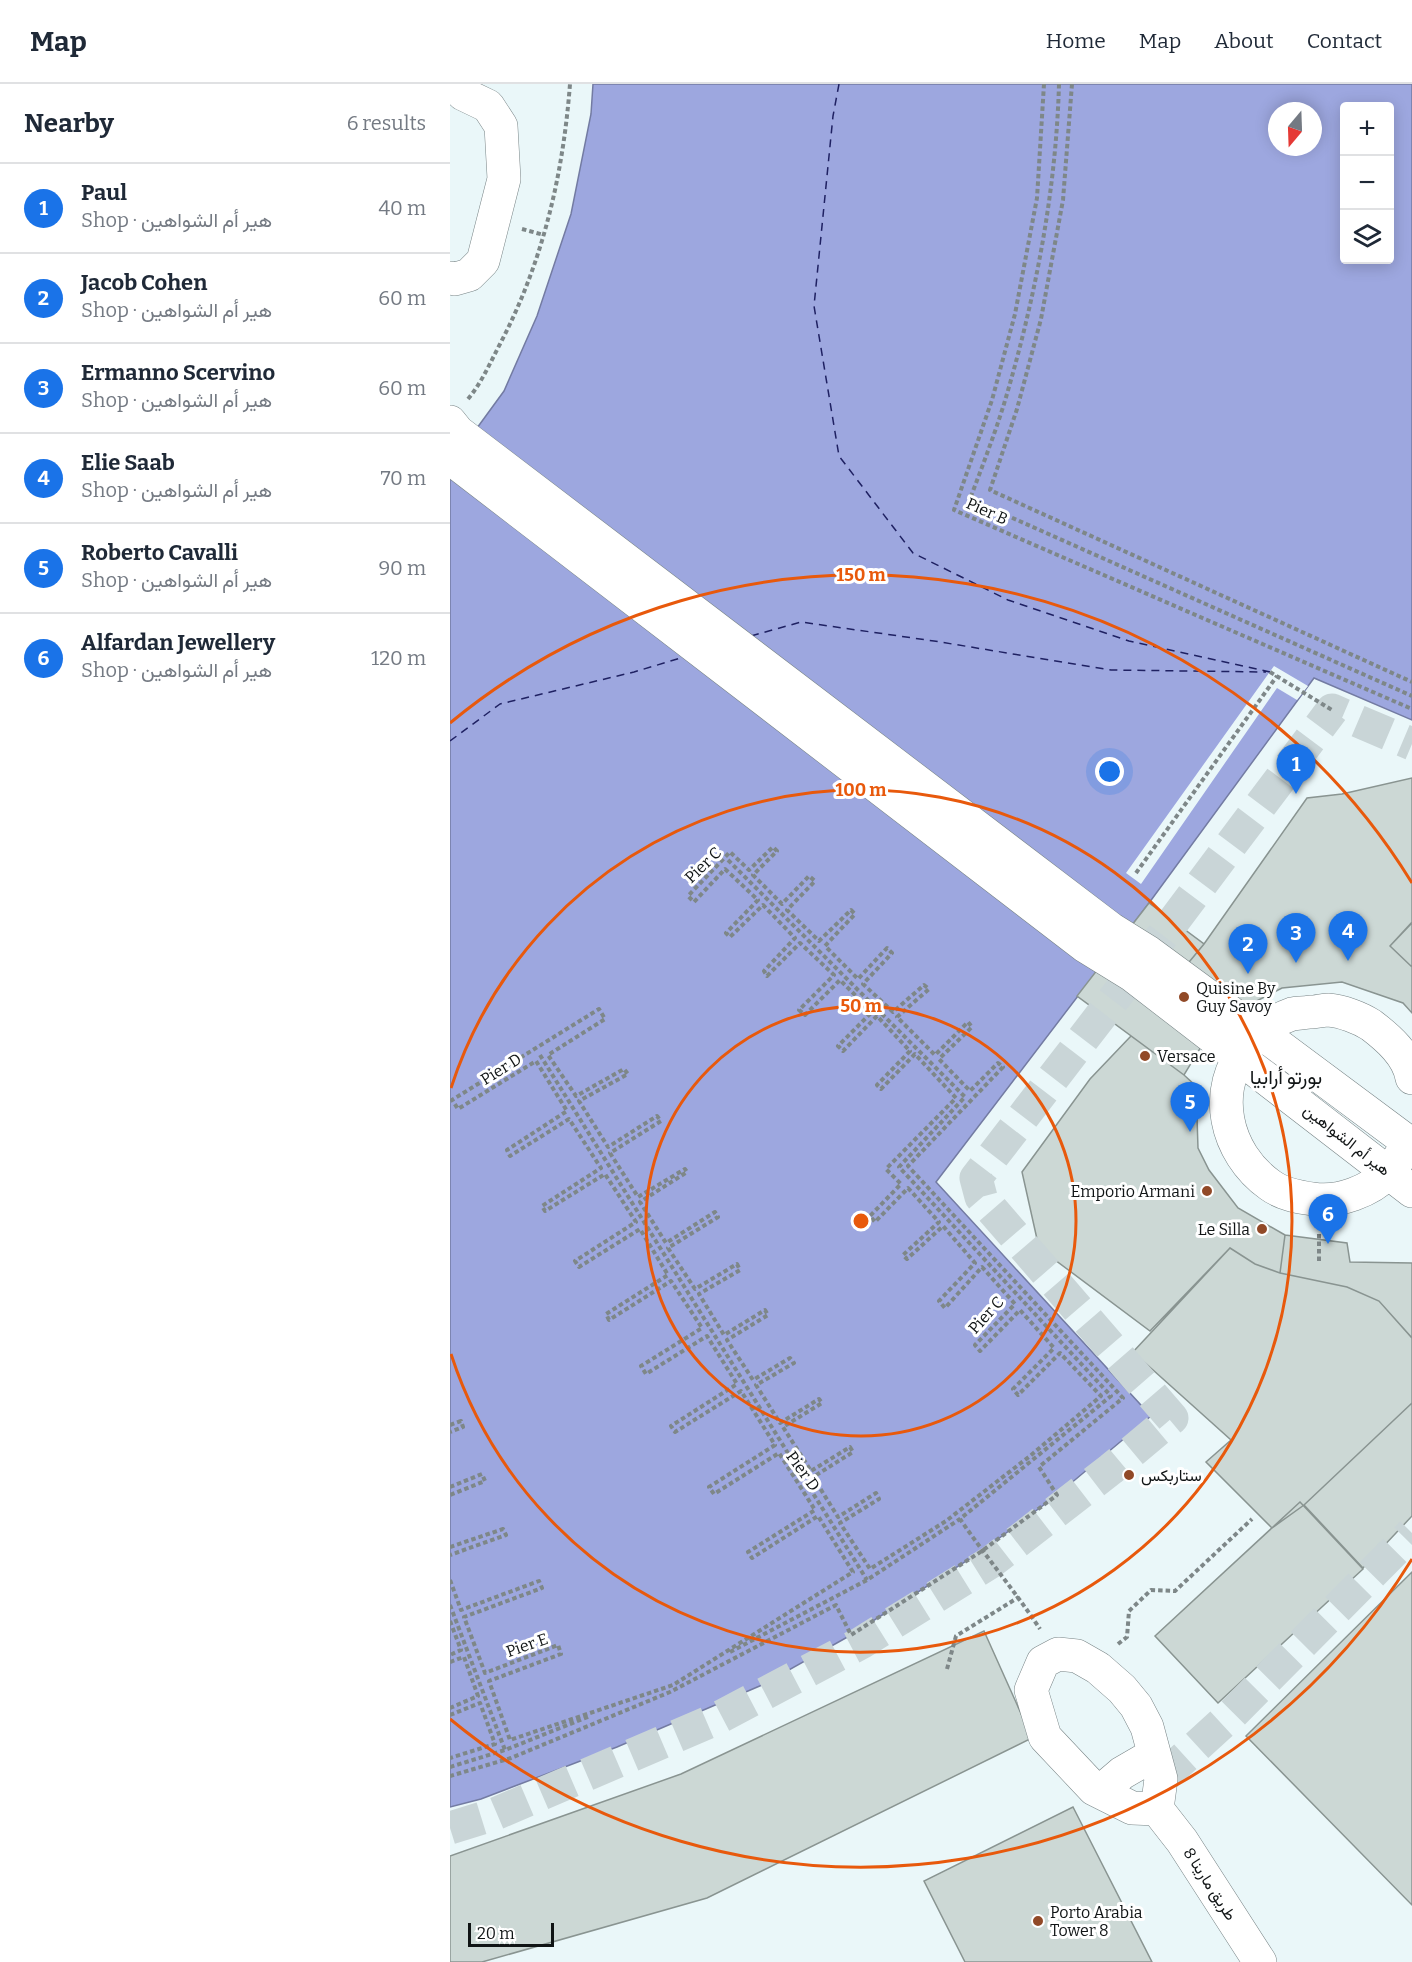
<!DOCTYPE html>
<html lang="en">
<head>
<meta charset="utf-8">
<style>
  :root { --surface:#fff; --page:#f6f6f7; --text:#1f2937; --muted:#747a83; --line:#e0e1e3; --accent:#1a73e8 }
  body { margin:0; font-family:Bitter,Vazirmatn,serif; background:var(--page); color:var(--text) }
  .controls { position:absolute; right:18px; top:18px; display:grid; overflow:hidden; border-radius:6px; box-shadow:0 3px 15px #0003 }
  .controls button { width:54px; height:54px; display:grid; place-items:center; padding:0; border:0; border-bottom:2px solid var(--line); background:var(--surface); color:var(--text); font:30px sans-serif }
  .compass { position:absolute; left:818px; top:18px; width:54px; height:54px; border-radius:50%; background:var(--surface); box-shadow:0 3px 15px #0003; rotate:199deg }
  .scale { position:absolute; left:18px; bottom:15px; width:86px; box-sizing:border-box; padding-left:6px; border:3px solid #101415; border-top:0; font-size:16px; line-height:21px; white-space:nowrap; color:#101415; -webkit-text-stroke:4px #fff; paint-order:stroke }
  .you { position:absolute; left:660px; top:688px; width:21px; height:21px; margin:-15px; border:4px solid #fff; border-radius:50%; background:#1a73e8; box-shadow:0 0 0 9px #1a73e833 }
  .badge { display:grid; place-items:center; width:39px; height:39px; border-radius:50%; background:var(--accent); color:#fff; font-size:20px; font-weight:700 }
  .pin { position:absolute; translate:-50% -50px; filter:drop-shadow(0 2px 3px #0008) }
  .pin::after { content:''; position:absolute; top:32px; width:21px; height:18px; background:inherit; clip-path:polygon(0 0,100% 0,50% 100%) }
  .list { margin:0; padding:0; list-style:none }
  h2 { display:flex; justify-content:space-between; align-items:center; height:78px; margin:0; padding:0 24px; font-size:26px }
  h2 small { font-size:20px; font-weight:400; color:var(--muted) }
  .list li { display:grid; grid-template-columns:39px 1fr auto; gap:18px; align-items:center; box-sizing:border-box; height:90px; padding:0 24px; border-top:2px solid var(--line) }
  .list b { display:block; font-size:22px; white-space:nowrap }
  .list p { margin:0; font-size:20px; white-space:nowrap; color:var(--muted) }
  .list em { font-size:20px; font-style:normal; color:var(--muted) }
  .icon { flex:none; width:33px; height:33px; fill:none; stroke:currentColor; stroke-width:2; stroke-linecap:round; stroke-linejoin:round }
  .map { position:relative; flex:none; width:962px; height:1878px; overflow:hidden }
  header { display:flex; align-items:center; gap:36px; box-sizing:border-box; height:84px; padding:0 30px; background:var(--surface); border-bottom:2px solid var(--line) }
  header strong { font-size:28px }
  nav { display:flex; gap:33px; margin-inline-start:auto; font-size:21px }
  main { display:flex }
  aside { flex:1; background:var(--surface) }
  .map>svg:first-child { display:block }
</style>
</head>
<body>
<header>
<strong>Map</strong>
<nav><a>Home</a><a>Map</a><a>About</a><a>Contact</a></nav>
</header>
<main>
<aside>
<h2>Nearby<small>6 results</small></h2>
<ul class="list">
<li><span class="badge">1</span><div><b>Paul</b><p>Shop · هير أم الشواهين</p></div><em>40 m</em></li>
<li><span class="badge">2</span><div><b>Jacob Cohen</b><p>Shop · هير أم الشواهين</p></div><em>60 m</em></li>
<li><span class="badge">3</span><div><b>Ermanno Scervino</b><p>Shop · هير أم الشواهين</p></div><em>60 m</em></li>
<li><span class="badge">4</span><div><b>Elie Saab</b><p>Shop · هير أم الشواهين</p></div><em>70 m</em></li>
<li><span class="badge">5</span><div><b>Roberto Cavalli</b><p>Shop · هير أم الشواهين</p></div><em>90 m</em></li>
<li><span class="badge">6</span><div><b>Alfardan Jewellery</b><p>Shop · هير أم الشواهين</p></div><em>120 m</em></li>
</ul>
</aside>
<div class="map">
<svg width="962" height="1878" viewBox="0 0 962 1878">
  <rect width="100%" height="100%" fill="#eaf7f9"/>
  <path fill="#9da7df" stroke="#737ba2" stroke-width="1.5" fill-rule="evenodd" d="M143 0H962V636L864 594 699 819 486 1098 701 1332 607 1411 532 1467 401 1551 312 1601 167 1663 31 1715 0 1723V381L54 307 87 232 121 130 141 30ZM894 22H940V176H894ZM827 27H863V63H827Z"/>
  <path fill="#eaf7f9" d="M824 582 858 602 847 616 827 604 691 800 676 789Z"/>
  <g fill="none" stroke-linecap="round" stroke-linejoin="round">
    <path stroke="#1f2162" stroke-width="1.5" stroke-dasharray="8 6" stroke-linecap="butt" d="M389 0 383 32 364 222 389 372 463 469 558 516 679 557 820 588
      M301 552 351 538 484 557 661 586 816 588
      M0 657 50 620 184 588 234 573"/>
  </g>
  <path fill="#ccd8d5" stroke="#899491" stroke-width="1.5" d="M962 694V839L940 862 962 883V929L953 919 892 898 832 904 789 926 735 883 754 860 857 714 892 710Z
    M699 819 754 860 735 883 754 958 734 991 627 912Z
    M962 838V883L940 862Z
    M681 952 734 991 746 1002 748 1064 759 1086 788 1124 835 1151 830 1189 805 1180 780 1164 700 1247 589 1164 572 1088 640 995Z
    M835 1151 897 1159 900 1178 962 1179V1254L929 1217 897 1203 830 1189Z
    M780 1164 805 1180 830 1189 897 1203 929 1217 962 1254V1319L854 1421 822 1444 756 1378 781 1356 683 1268Z
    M962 1319V1432L913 1484 854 1421Z
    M850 1418 913 1485 768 1619 705 1552Z
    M962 1488V1821L796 1652Z
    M534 1547 582 1654 257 1814 32 1878H0V1772L231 1690Z
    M623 1723 702 1878H515L474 1797Z"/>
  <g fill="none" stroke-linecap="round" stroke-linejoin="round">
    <path stroke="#c9d5d7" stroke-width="33" stroke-dasharray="33 16" stroke-linecap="butt" d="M711 1695 782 1630 962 1449
      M0 1744 45 1730 264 1636 411 1559 541 1478 661 1385 722 1334 531 1113 526 1094 723 838 882 626 962 660"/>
    <g stroke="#788486" stroke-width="34">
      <path id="minor" d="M0 194 5 195 19 191 33 177 54 95 51 42 38 22 13 10
        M0 338 8 348 661 845 698 868 792 937 810 948 962 1061
        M0 374 635 862 682 891 962 1107
        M951 1071C947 1077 943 1084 938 1089 920 1107 889 1119 863 1115 848 1113 832 1110 820 1101 775 1069 760 1005 798 962 809 948 825 936 842 930 847 929 854 929 860 928 866 928 873 926 878 926 892 927 910 934 921 941 938 954 958 971 962 994
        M608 1570 627 1572 648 1584 672 1605 686 1622 697 1643 711 1695 707 1725 682 1724 644 1705 595 1653 581 1606 593 1578Z
        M651 1707 672 1689 703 1671
        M707 1725 732 1757 810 1878"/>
    </g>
    <path stroke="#7e8788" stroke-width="4" stroke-dasharray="4.5 3" stroke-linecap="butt" d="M594 0 587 114 565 230 542 316 504 426 962 625
      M609 0C606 108 585 216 554 320 544 352 532 383 520 415L962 612
      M622 0 613 116 591 235 567 325 540 406 962 598
      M72 145 94 151
      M18 315C32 298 40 279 50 260 93 178 113 91 120 0
      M820 588 882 626
      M278 776 515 1013 449 1083 661 1312 510 1435C536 1473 565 1507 590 1545
      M686 789 827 592
      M90 971 417 1496
      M869 1177V1147
      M0 1341 11 1337 13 1343 0 1348
      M0 1403 32 1390 35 1397 0 1411
      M0 1463 53 1445 56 1451 0 1471
      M0 1496 11 1526 89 1497 92 1504 14 1533 35 1589 108 1561 111 1570 39 1597 60 1656 223 1601 403 1488 368 1432 302 1474 298 1468 365 1426 329 1369 264 1410 259 1403 325 1361 291 1307 225 1348 221 1342 287 1300 257 1252 196 1290 191 1282 252 1244 221 1197 159 1236 156 1230 218 1191 190 1145 129 1183 125 1177 186 1138 155 1090 95 1127 92 1122 151 1084 119 1035 60 1072 57 1066 117 1027 86 977 8 1025 2 1016 149 925 155 935 98 971 126 1012 174 985 178 990 129 1017 158 1063 207 1032 211 1037 160 1069 188 1113 235 1085 237 1088 190 1118 216 1159 265 1128 268 1133 218 1164 245 1205 287 1180 290 1186 249 1210 274 1251 315 1226 318 1231 277 1256 303 1296 340 1274 344 1279 306 1301 330 1339 369 1315 372 1319 333 1343 361 1387 400 1363 403 1368 363 1393 388 1433 426 1409 429 1415 390 1439 420 1485 496 1437 580 1372 651 1312 610 1269 568 1311 563 1305 604 1264 570 1226 530 1267 525 1261 565 1220 532 1183 495 1224 489 1217 525 1179 493 1142 457 1175 453 1171 489 1138 458 1104 425 1138 420 1132 451 1100 436 1085 506 1014 465 970 431 1005 427 1001 460 967 427 932 393 967 388 962 422 928 390 896 355 931 349 926 384 891 350 859 317 892 314 887 345 854 313 821 280 853 276 849 308 816 275 785 244 818 238 812 280 768 299 786 323 763 327 767 303 791 332 820 359 792 365 797 337 826 369 857 401 826 405 830 375 862 408 895 437 864 442 869 413 900 443 928 474 901 479 905 447 933 485 971 518 938 522 943 489 975 520 1007 548 979 553 983 458 1082 673 1314 589 1383 607 1411 532 1467 401 1551 386 1521 220 1608 61 1674 0 1692
      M0 1521 55 1666
      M0 1537 11 1566 0 1571
      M668 1560 677 1553 679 1527 701 1506 725 1507 802 1435
      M280 1568 417 1496 510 1435
      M0 1578 14 1573 28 1612 0 1624
      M497 1585 506 1552 569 1513
      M0 1631 30 1619 45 1660 0 1674
      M0 1683 55 1666 140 1632"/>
    <use href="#minor" stroke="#fff" stroke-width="33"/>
  </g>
  <g fill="none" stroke="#e8590c" stroke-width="3">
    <circle cx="411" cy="1137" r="215"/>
    <path d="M1 1004A431 431 0 1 1 1 1270"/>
    <path d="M962 1475A646 646 0 0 1 0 1635M0 639A646 646 0 0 1 962 799"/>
  </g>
  <g fill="#914927" stroke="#fff" stroke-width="2">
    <circle cx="734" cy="913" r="6"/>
    <circle cx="695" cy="972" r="6"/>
    <circle cx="757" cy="1107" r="6"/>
    <circle cx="812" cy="1145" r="6"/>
    <circle cx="679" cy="1391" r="6"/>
    <circle cx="588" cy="1837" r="6"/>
  </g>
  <g text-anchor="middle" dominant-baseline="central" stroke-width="6" stroke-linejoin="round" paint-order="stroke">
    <g font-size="16" fill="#101415" stroke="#fff">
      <text transform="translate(537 427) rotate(24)">Pier B</text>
      <text transform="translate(253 781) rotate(-44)">Pier C</text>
      <text transform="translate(51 985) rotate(-32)">Pier D</text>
      <text transform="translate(897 1056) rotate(38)">هير أم الشواهين</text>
      <text transform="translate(536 1231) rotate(-48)">Pier C</text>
      <text transform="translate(353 1387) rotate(54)">Pier D</text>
      <text transform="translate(77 1561) rotate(-19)">Pier E</text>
      <text transform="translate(760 1800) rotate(57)">طريق مارينا 8</text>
    </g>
    <g font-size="16" fill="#101415" stroke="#fff" text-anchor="start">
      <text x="746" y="904">Quisine By<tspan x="746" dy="18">Guy Savoy</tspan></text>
      <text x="707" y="972">Versace</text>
      <text x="745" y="1107" text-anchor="end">Emporio Armani</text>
      <text x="800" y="1145" text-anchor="end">Le Silla</text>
      <text x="691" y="1391">ستاربكس</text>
      <text x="600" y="1828">Porto Arabia<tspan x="600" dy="18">Tower 8</tspan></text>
    </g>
    <g font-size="20" fill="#101415" stroke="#fff">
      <text x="836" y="993">بورتو أرابيا</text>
    </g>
  </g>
  <circle cx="411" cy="1137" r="9" fill="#e8590c" stroke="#fff" stroke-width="3"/>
  <g font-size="18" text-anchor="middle" font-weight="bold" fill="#e8590c" stroke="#fff" stroke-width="6" stroke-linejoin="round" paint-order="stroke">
    <text x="411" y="497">150 m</text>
    <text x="411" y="712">100 m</text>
    <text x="411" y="928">50 m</text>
  </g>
</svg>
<div class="controls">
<button>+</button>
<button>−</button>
<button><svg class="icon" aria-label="layers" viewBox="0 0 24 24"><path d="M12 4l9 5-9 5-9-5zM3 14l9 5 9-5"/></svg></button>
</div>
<svg class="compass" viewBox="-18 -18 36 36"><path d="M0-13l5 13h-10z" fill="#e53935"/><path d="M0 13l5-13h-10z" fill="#747a83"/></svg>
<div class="scale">20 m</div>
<div class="you"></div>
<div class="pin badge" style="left:846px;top:710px">1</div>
<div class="pin badge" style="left:798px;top:890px">2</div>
<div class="pin badge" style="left:846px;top:879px">3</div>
<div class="pin badge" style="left:898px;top:877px">4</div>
<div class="pin badge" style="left:740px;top:1048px">5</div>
<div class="pin badge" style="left:878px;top:1160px">6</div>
</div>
</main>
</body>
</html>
